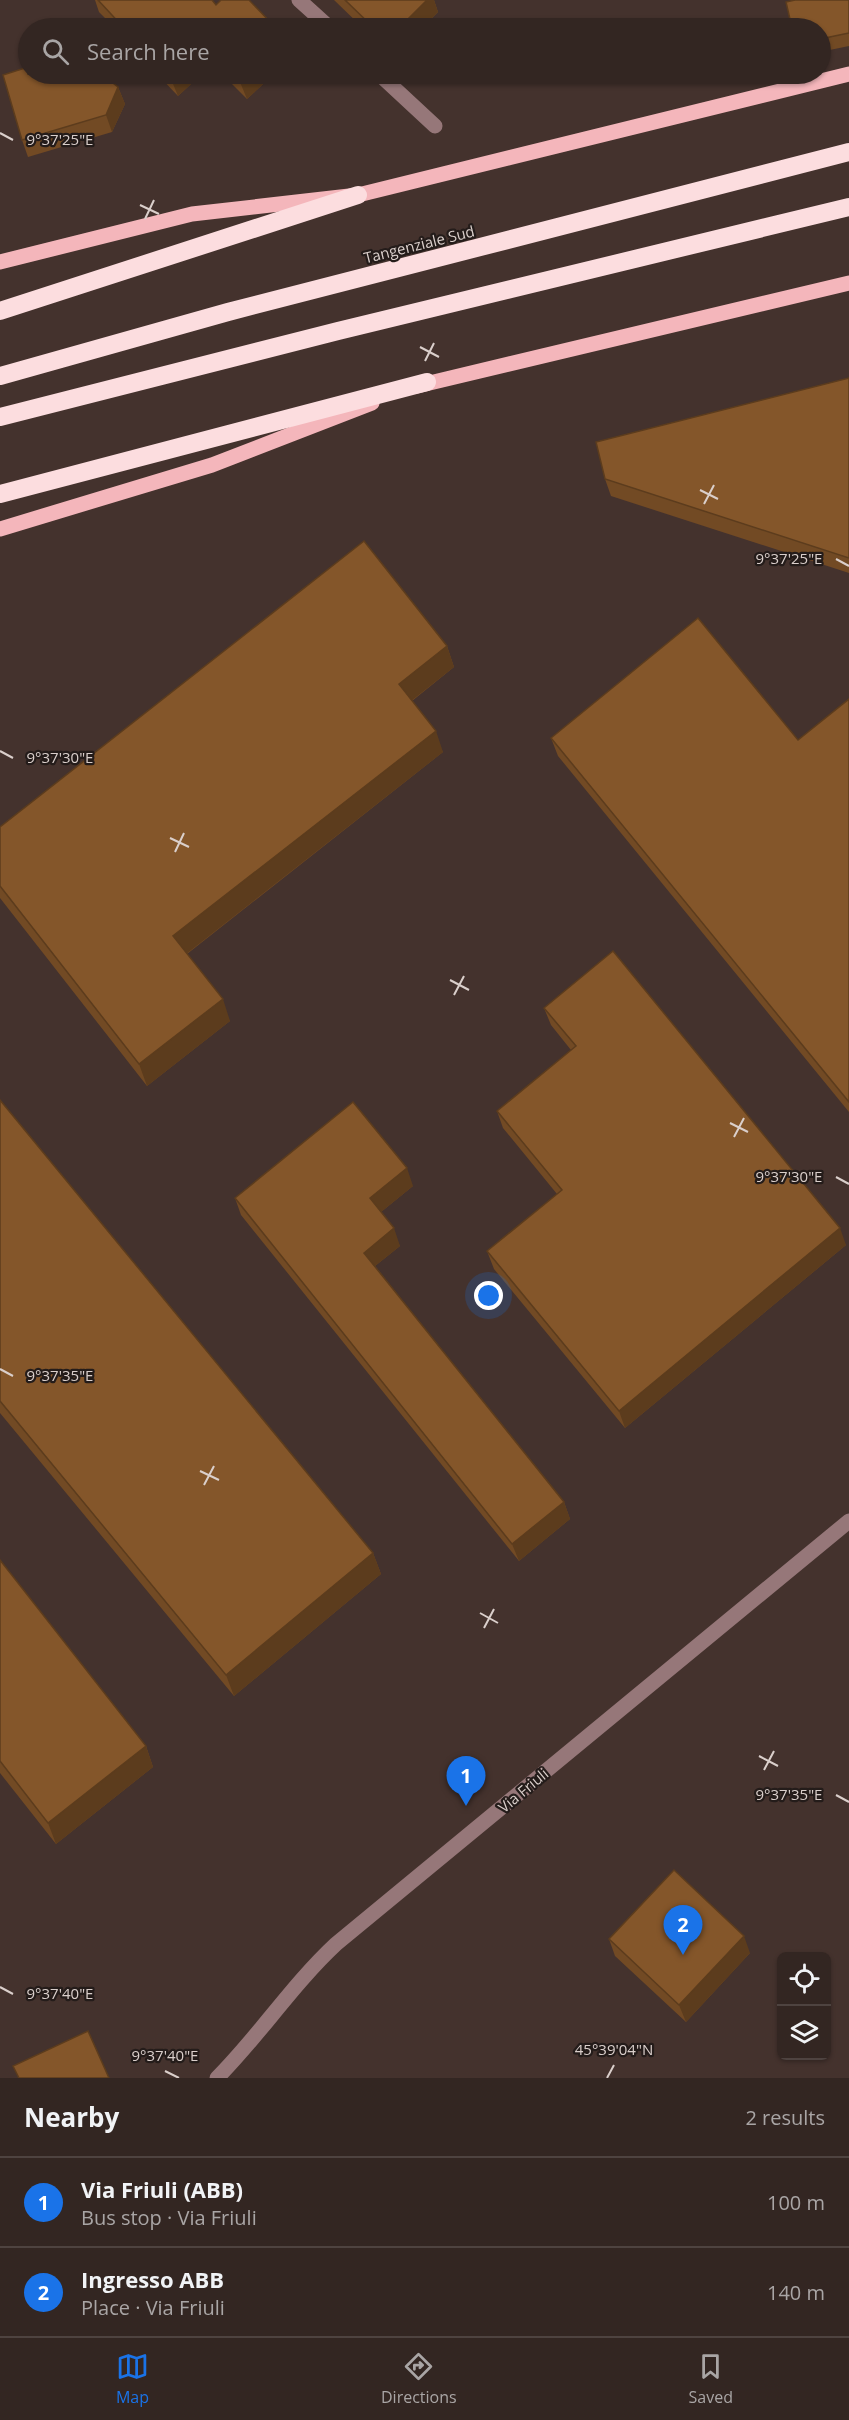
<!DOCTYPE html>
<html lang="en">
<head>
<meta charset="utf-8">
<style>
  :root { --surface:#332622; --page:#3b2e2a; --text:#f1f3f6; --muted:#a9a5a5; --line:#4e4340; --accent:#1a73e8 }
  body { margin:0; font-family:"Open Sans",sans-serif; background:var(--page); color:var(--text) }
  .controls { position:absolute; right:18px; bottom:18px; display:grid; overflow:hidden; border-radius:9px; box-shadow:0 2px 4px #0004 }
  .controls button { width:54px; height:54px; display:grid; place-items:center; padding:0; border:0; border-bottom:2px solid var(--line); background:var(--surface); color:var(--text); font:30px sans-serif }
  .you { position:absolute; left:489px; top:1296px; width:21px; height:21px; margin:-15px; border:4px solid #fff; border-radius:50%; background:#1a73e8; box-shadow:0 0 0 9px #1a73e833 }
  .badge { display:grid; place-items:center; width:39px; height:39px; border-radius:50%; background:var(--accent); color:#fff; font-size:20px; font-weight:700 }
  .pin { position:absolute; translate:-50% -50px; filter:drop-shadow(0 2px 3px #0008) }
  .pin::after { content:''; position:absolute; top:32px; width:21px; height:18px; background:inherit; clip-path:polygon(0 0,100% 0,50% 100%) }
  .list { margin:0; padding:0; list-style:none }
  h2 { display:flex; justify-content:space-between; align-items:center; height:78px; margin:0; padding:0 24px; font-size:26px }
  h2 small { font-size:20px; font-weight:400; color:var(--muted) }
  .list li { display:grid; grid-template-columns:39px 1fr auto; gap:18px; align-items:center; box-sizing:border-box; height:90px; padding:0 24px; border-top:2px solid var(--line) }
  .list b { display:block; font-size:22px; white-space:nowrap }
  .list p { margin:0; font-size:20px; white-space:nowrap; color:var(--muted) }
  .list em { font-size:20px; font-style:normal; color:var(--muted) }
  .icon { flex:none; width:33px; height:33px; fill:none; stroke:currentColor; stroke-width:2; stroke-linecap:round; stroke-linejoin:round }
  .map { position:relative; flex:none; width:849px; height:2078px; overflow:hidden }
  .search { position:absolute; background:var(--surface); box-shadow:0 2px 4px #0004; left:18px; right:18px; top:18px; height:66px; display:flex; align-items:center; gap:15px; box-sizing:border-box; padding:0 21px; border-radius:33px; color:var(--muted); font-size:22px }
  .sheet { height:258px; background:var(--surface) }
  nav { display:flex; justify-content:space-around; align-items:center; box-sizing:border-box; height:84px; border-top:2px solid var(--line); background:var(--surface); font-size:16px; color:var(--muted) }
  nav a { display:grid; justify-items:center; gap:3px }
  nav .on { color:var(--accent) }
  .map>svg:first-child { display:block }
</style>
</head>
<body>
<div class="map">
<svg width="849" height="2078" viewBox="0 0 849 2078">
  <rect width="100%" height="100%" fill="#44322d"/>
  <g fill="none" stroke-linecap="round" stroke-linejoin="round">
    <path stroke="#967779" stroke-width="15" d="M299 0 330 28
      M379 74 435 126
      M217 2078C259 2036 292 1985 336 1944L849 1521"/>
    <path stroke="#f4b6bb" stroke-width="15" d="M0 262 192 214 358 195 849 74
      M417 386 849 283
      M0 529 212 465 372 403"/>
    <path stroke="#fcdddf" stroke-width="18" d="M0 311 358 195
      M0 376 228 312 849 152
      M0 417 338 331 849 207
      M0 494 427 382"/>
  </g>
  <path fill="#724a24" d="M95 0H212L216 5 276 28H115L99 12Z
    M334 0H434L438 12 422 28H363Z
    M849 0V46L820 52V28Z
    M157 74H202L178 96Z
    M222 74H274L247 99Z
    M118 87 125 104 112 132 28 157 22 140Z
    M849 378V573L611 496 605 479Z
    M447 646 454 667 412 701 443 752 187 954 230 1021 147 1086 0 898V827Z
    M849 699V1112L558 756 551 738 798 740Z
    M544 1008 846 1245 625 1428 494 1269 487 1251 557 1194 503 1128 497 1111 571 1050 551 1025Z
    M0 1100 373 1553 381 1574 234 1696 0 1413Z
    M413 1186 381 1212 400 1246 375 1266 564 1502 570 1519 519 1561 241 1215 235 1198Z
    M0 1560 146 1746 153 1767 56 1844 0 1773Z
    M609 1939 750 1953 686 2022 615 1956Z"/>
  <path fill="#5c3c1d" d="M427 0H434L438 12 422 28H399Z
    M177 74H202L178 96 171 79Z
    M249 74H274L247 99 240 82Z
    M118 87 125 104 112 132 106 115Z
    M447 646 454 667 406 705 399 684Z
    M436 731 443 752 181 958 173 936Z
    M223 999 230 1021 147 1086 139 1064Z
    M407 1168 413 1186 376 1216 370 1198Z
    M394 1228 400 1246 370 1270 364 1253Z
    M840 1228 846 1245 625 1428 619 1411Z
    M564 1502 570 1519 519 1561 512 1544Z
    M373 1553 381 1574 234 1696 226 1675Z
    M146 1746 153 1767 56 1844 48 1823Z
    M744 1936 750 1953 686 2022 679 2005Z"/>
  <path fill="#84562a" stroke="#5c3c1d" stroke-width="1.5" d="M98 0H212L216 5 221 0H249L276 28H124Z
    M345 0H427L399 28H374Z
    M795 0H849V33L820 39V28H792L786 2Z
    M28 67V74H101L118 87 106 115 22 140 3 75Z
    M166 74H177L171 79Z
    M232 74H249L240 82Z
    M849 378V558L605 479 596 442Z
    M364 541 447 646 399 684 436 731 173 936 223 999 139 1064 0 886V827Z
    M698 618 798 740 849 699V1102L551 738Z
    M613 951 840 1228 619 1411 487 1251 562 1190 497 1111 576 1046 544 1008Z
    M0 1100 373 1553 226 1675 0 1401Z
    M353 1102 407 1168 370 1198 394 1228 364 1253 564 1502 512 1544 235 1198Z
    M0 1560 146 1746 48 1823 0 1761Z
    M674 1870 744 1936 679 2005 609 1939Z
    M88 2031 109 2078H19L13 2066Z"/>
  <path fill="none" stroke="#dacfcb" stroke-width="2" d="M0 133 13 140M140 205 159 214M145 219 154 200M420 347 439 357M425 361 434 343M700 490 718 499M704 504 714 485M836 559 849 566M0 751 13 758M170 838 189 847M175 852 184 833M450 980 469 990M454 995 464 976M730 1123 748 1132M734 1137 744 1118M836 1177 849 1184M0 1369 13 1376M200 1471 219 1480M204 1485 214 1466M480 1613 498 1623M484 1628 494 1609M759 1756 778 1766M764 1770 774 1751M836 1795 849 1802M0 1987 13 1994M165 2071 179 2078M607 2078 614 2065"/>
  <g text-anchor="middle" dominant-baseline="central" stroke-width="4.5" stroke-linejoin="round" paint-order="stroke">
    <g font-size="15" fill="#dacfcb" stroke="#241c1a">
      <text transform="translate(419 244) rotate(-14)">Tangenziale Sud</text>
      <text transform="translate(523 1790) rotate(-40)">Via Friuli</text>
    </g>
  </g>
  <g font-size="15" text-anchor="middle" fill="#dacfcb" stroke="#241c1a" stroke-width="4.5" stroke-linejoin="round" paint-order="stroke">
    <text x="60" y="145">9°37'25"E</text>
    <text x="789" y="564">9°37'25"E</text>
    <text x="60" y="763">9°37'30"E</text>
    <text x="789" y="1182">9°37'30"E</text>
    <text x="60" y="1381">9°37'35"E</text>
    <text x="789" y="1800">9°37'35"E</text>
    <text x="60" y="1999">9°37'40"E</text>
    <text x="614" y="2055">45°39'04"N</text>
    <text x="165" y="2061">9°37'40"E</text>
  </g>
</svg>
<div class="controls">
<button><svg class="icon" aria-label="locate" viewBox="0 0 24 24"><circle cx="12" cy="12" r="6"/><path d="M12 2v4M12 18v4M2 12h4M18 12h4"/></svg></button>
<button><svg class="icon" aria-label="layers" viewBox="0 0 24 24"><path d="M12 4l9 5-9 5-9-5zM3 14l9 5 9-5"/></svg></button>
</div>
<div class="you"></div>
<div class="pin badge" style="left:466px;top:1806px">1</div>
<div class="pin badge" style="left:683px;top:1955px">2</div>
<div class="search"><svg class="icon" aria-label="search" viewBox="0 0 24 24"><circle cx="10" cy="10" r="6"/><path d="M15 15l6 6"/></svg>Search here</div>
</div>
<section class="sheet">
<h2>Nearby<small>2 results</small></h2>
<ul class="list">
<li><span class="badge">1</span><div><b>Via Friuli (ABB)</b><p>Bus stop · Via Friuli</p></div><em>100 m</em></li>
<li><span class="badge">2</span><div><b>Ingresso ABB</b><p>Place · Via Friuli</p></div><em>140 m</em></li>
</ul>
</section>
<nav>
<a class="on"><svg class="icon" aria-label="map" viewBox="0 0 24 24"><path d="M3 6l6-2 6 2 6-2v14l-6 2-6-2-6 2zM9 4v14M15 6v14"/></svg>Map</a>
<a><svg class="icon" aria-label="directions" viewBox="0 0 24 24"><path d="M12 3l9 9-9 9-9-9zM9 14v-3h6M13 9l2 2-2 2"/></svg>Directions</a>
<a><svg class="icon" aria-label="saved" viewBox="0 0 24 24"><path d="M7 4h10v16l-5-4-5 4z"/></svg>Saved</a>
</nav>
</body>
</html>
